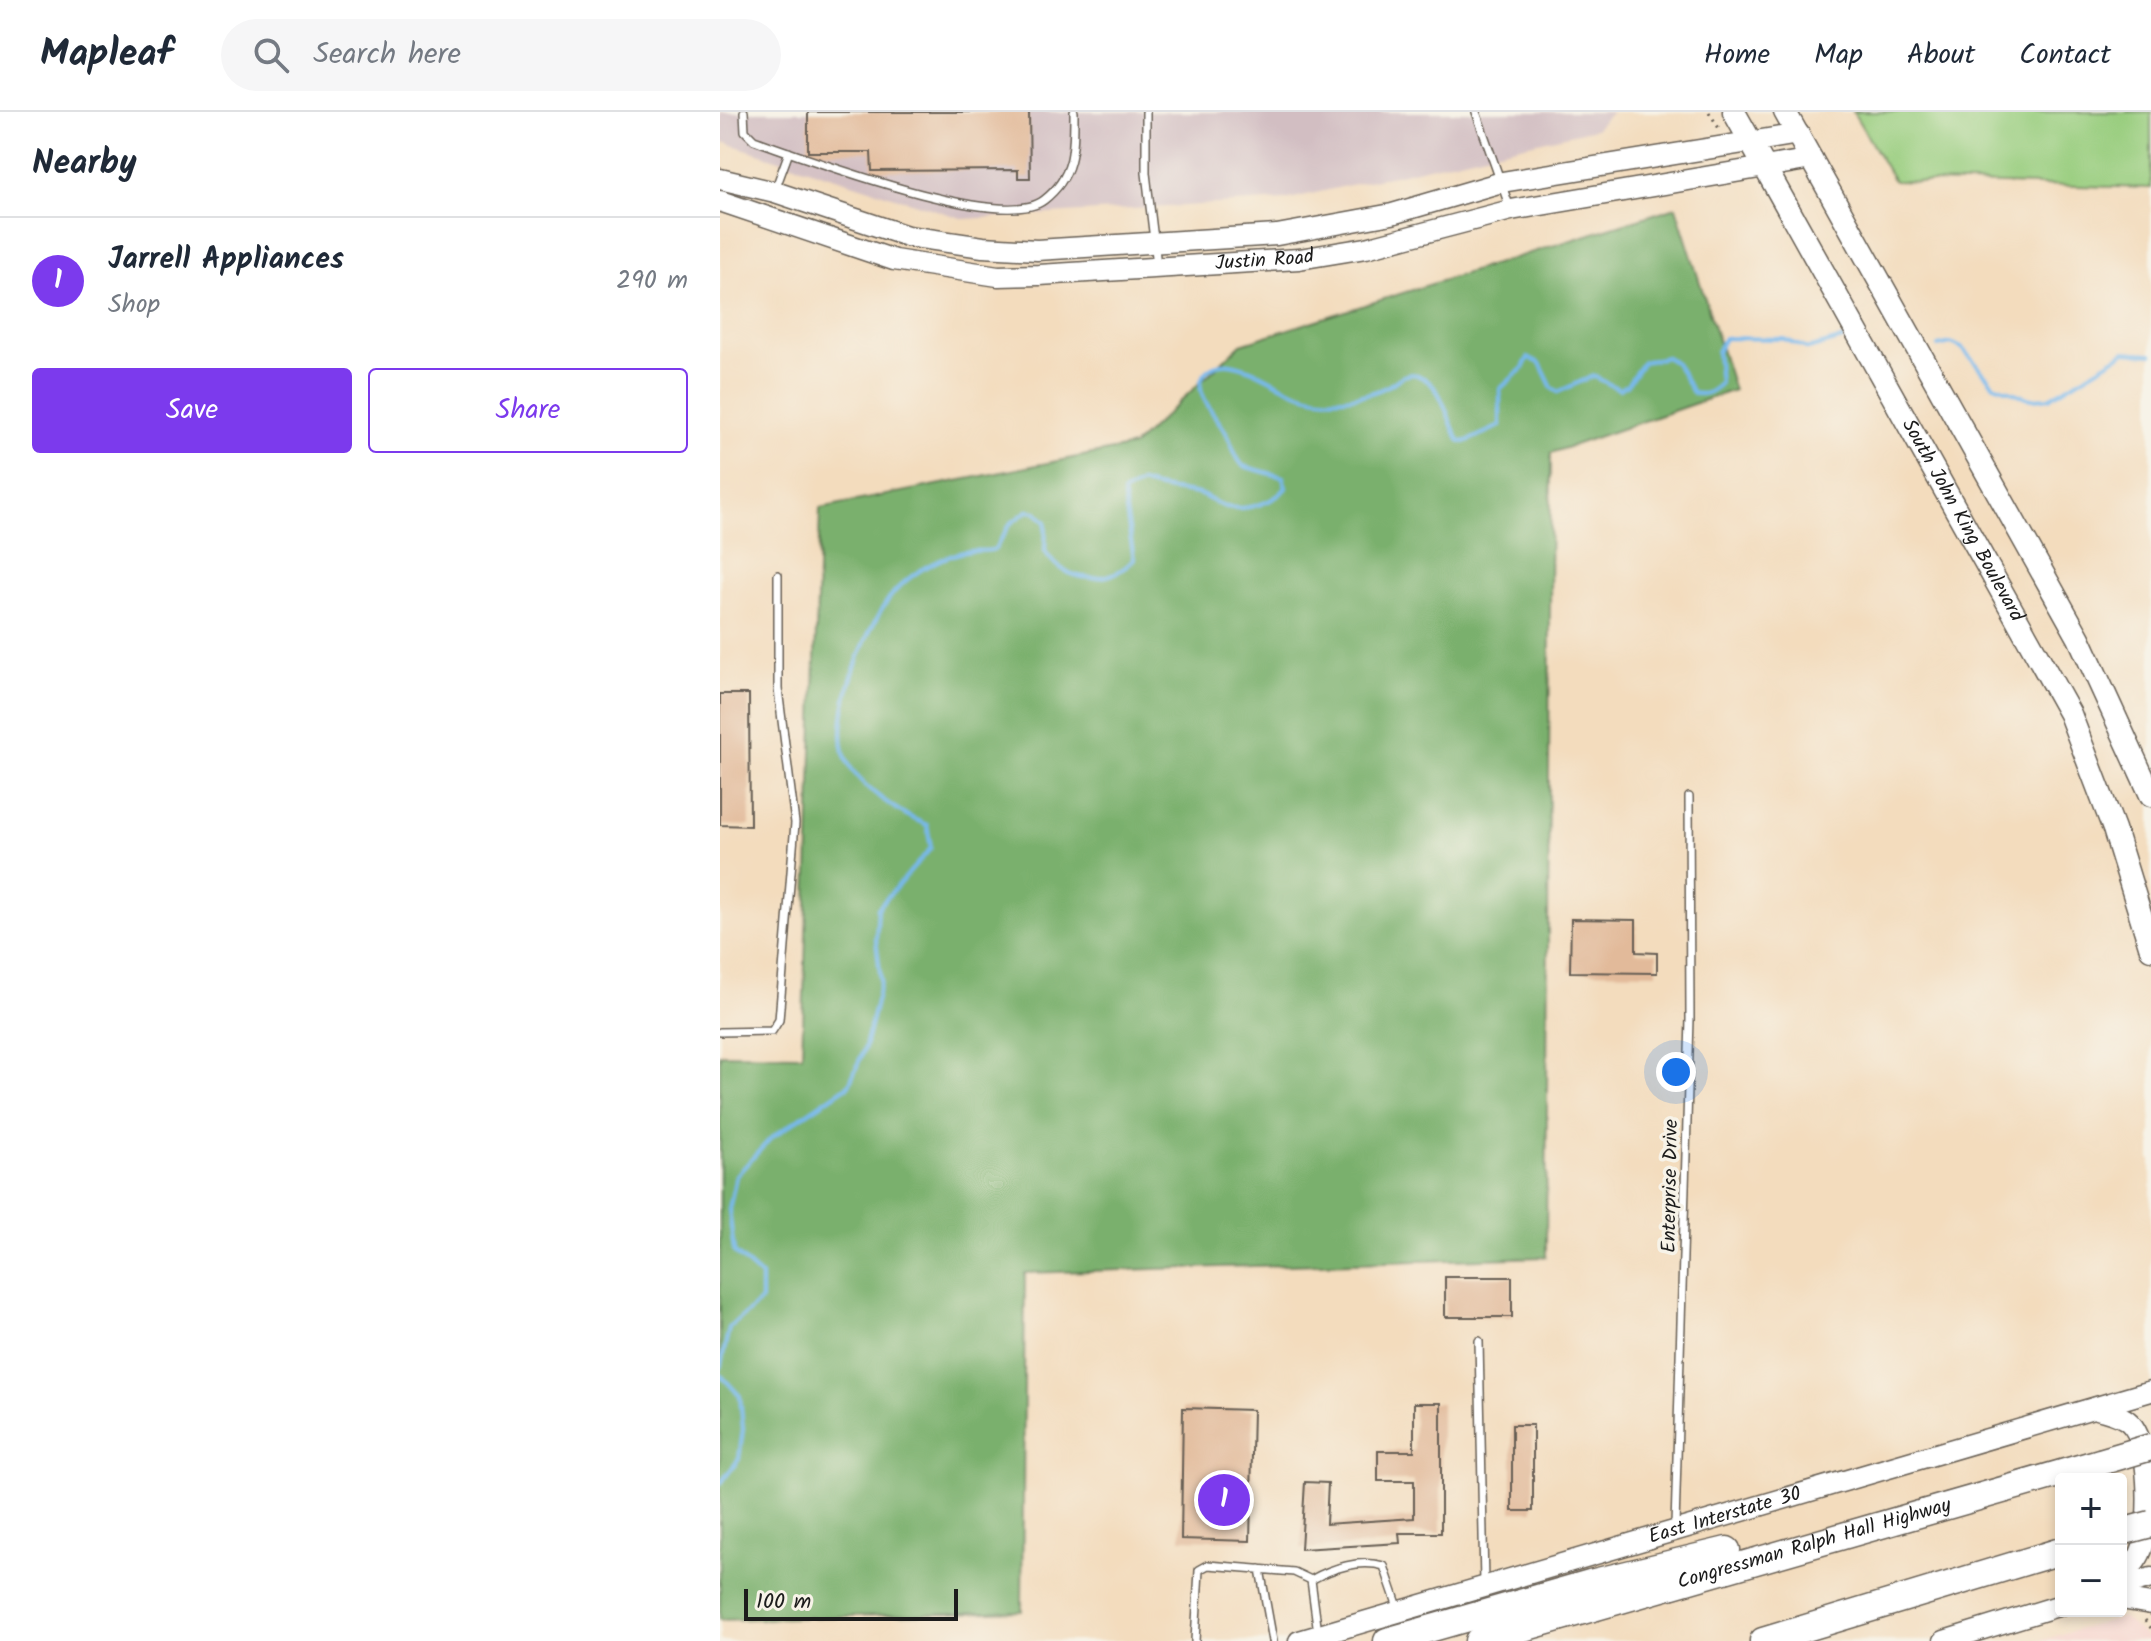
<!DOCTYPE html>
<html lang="en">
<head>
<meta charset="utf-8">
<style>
  :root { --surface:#fff; --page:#f6f6f7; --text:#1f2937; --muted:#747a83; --line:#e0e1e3; --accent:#7c3aed }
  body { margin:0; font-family:Kalam,sans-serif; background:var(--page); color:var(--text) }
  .controls { position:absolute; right:24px; bottom:24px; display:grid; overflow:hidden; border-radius:8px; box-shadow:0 4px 12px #0003 }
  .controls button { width:72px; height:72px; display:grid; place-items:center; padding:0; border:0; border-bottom:2px solid var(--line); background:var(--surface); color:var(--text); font:40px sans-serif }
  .scale { position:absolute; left:24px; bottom:20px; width:214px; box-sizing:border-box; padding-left:8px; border:4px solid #1c1c1c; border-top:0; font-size:22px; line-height:28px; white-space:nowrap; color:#1c1c1c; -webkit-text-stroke:6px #f7f3e8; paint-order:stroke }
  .you { position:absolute; left:956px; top:960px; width:28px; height:28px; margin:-20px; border:6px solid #fff; border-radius:50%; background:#1a73e8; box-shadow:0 0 0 12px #1a73e833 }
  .badge { display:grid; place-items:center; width:52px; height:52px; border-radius:50%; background:var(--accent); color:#fff; font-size:26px; font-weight:700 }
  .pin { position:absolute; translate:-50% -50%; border:4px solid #fff; box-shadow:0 2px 8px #0006 }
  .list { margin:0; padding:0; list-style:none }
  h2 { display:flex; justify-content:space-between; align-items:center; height:104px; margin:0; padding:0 32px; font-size:34px }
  h2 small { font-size:26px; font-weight:400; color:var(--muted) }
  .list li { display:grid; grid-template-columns:52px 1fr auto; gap:24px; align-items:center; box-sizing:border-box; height:128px; padding:0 32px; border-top:2px solid var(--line) }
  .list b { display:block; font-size:30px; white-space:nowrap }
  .list p { margin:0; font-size:26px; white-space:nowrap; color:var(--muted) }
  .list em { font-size:26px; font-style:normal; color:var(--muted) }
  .actions { display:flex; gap:16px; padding:24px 32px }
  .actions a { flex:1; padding:18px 0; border:2px solid var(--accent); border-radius:8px; text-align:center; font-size:28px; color:var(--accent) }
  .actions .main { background:var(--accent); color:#fff }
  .icon { flex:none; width:44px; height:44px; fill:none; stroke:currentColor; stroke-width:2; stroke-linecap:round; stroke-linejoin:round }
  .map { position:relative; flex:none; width:1431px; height:1529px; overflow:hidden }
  header { display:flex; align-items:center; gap:48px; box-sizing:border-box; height:112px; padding:0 40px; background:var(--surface); border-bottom:2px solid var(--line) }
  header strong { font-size:38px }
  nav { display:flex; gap:44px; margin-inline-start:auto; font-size:28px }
  .search { width:560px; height:72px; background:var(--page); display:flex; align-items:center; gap:20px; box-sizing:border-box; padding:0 28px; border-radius:44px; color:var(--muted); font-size:30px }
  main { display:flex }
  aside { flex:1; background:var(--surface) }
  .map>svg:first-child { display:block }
</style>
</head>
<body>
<header>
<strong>Mapleaf</strong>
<div class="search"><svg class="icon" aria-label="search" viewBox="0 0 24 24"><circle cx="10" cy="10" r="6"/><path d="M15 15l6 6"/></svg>Search here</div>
<nav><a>Home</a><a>Map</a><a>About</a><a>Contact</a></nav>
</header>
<main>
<aside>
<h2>Nearby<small></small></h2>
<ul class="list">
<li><span class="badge">1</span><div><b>Jarrell Appliances</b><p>Shop</p></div><em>290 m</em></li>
</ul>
<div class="actions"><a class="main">Save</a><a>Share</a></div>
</aside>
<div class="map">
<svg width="1431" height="1529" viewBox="0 0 1431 1529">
  <rect width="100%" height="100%" fill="#f7f3e8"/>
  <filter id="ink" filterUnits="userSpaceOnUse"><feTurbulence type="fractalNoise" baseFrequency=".0125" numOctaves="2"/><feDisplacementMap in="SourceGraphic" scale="16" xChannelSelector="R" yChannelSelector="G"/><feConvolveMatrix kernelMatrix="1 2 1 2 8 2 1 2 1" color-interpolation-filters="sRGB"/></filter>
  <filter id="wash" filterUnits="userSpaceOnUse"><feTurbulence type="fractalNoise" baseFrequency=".006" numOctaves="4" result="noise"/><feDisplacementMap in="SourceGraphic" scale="32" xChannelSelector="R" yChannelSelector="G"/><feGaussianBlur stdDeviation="1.8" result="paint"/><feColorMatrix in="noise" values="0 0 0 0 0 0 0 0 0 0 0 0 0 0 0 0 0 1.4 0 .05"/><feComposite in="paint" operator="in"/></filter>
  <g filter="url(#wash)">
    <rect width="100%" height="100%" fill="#f3dcbd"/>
    <path fill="#f7d0ca" d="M1402 1505 1431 1529H1319Z"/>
    <path fill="#d2bec2" d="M0 0H892L875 17 565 88 244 107 0 29Z"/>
    <path fill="#98cd7e" stroke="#5a744d" stroke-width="2" d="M1133 0H1431V76L1174 69Z"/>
    <path fill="#7ab06d" stroke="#4b6644" stroke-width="2" d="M956 95 1014 278 831 341 826 1145 305 1161 302 1499 0 1508V942L82 943 100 396 413 334 521 232Z"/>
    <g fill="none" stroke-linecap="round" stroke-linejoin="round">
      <path stroke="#78b9ed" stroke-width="4" d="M1218 234 1231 231 1242 236 1274 273 1311 287 1329 286 1405 240 1431 242
        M0 1257 9 1216 41 1189V1164L14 1140 9 1097 16 1064 51 1026 129 973 145 935 161 869 156 827 158 796 211 736 207 713C182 703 139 675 127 649 108 607 148 504 180 474 198 457 226 442 251 439 259 438 267 440 275 437L290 412 307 399 316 400 326 410 325 439C343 471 391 475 414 447L403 381 421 371C440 378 458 378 478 382 488 385 497 393 507 395 526 399 554 391 566 376L563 365 523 354C514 344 513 334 507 322 499 306 466 277 488 258 493 253 503 251 510 252 542 257 567 283 601 286 621 288 648 284 666 275 673 272 680 264 687 263 691 262 696 262 699 264 724 273 726 307 739 328L745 330 780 314V277L803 256 808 246 820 251 832 276 838 280 873 264 899 277 907 273 923 250 946 245 956 251 973 281C985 284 992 280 1000 271L997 240 1004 226 1064 227 1088 237 1123 227
        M0 1262 20 1284 23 1317 19 1347 0 1372"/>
    </g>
    <g id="blocks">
      <path fill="#e2ba9a" d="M88 0H309L310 66H298V58L152 59 151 40H88Z
        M0 582H29L30 714 0 713Z
        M851 807 916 808V840L937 841V861L850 860Z
        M725 1165H792V1205H725Z
        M694 1291H721V1421H679L680 1431 581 1437 585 1370 608 1371 606 1412 694 1406V1369H658V1339H694Z
        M463 1296 533 1298 530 1429 461 1427Z
        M792 1313H813V1399H792Z"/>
    </g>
  </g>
  <g filter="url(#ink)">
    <use href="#blocks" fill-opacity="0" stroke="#675f54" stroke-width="2"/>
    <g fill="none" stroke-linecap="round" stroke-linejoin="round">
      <g stroke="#675f54" stroke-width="10">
        <path id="lane" d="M24 0 25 19 34 28C84 45 282 121 324 88 355 64 354 36 354 0
          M426 0V61L437 153
          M756 0 790 96
          M55 78 69 40
          M0 920 52 919 59 908 75 711 58 577V463
          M759 1229 764 1471
          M955 1414 970 907 969 685
          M540 1457 553 1529
          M591 1468C612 1456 640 1447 664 1454L679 1498
          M475 1529 479 1458 488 1453 574 1460 591 1468 598 1521"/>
      </g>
      <g stroke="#675f54" stroke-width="23">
        <g id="secondary">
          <path d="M0 67 55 80 187 124 263 135 317 138 557 123 672 102 782 70 1079 22"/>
          <path id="s1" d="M0 89 174 148 278 164 319 163 579 147 646 136 791 98 1092 47"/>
          <path d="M1375 1296C1386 1300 1401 1302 1410 1311 1431 1332 1430 1405 1423 1434 1420 1446 1411 1456 1401 1464"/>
          <path d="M1401 1475 1431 1466"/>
          <path d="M1401 1487 1431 1492"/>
          <path id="s2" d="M579 1529 1431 1279"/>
          <path d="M1224 1529 1341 1493"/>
        </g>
      </g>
      <g stroke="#675f54" stroke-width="25">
        <g id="primary">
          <path id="s3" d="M1014 0 1350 602 1394 717 1431 837"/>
          <path d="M1065 0 1359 526 1431 683"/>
        </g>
      </g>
      <g stroke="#675f54" stroke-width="29">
        <g id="highway">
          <path d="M667 1529 870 1471 1007 1438"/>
          <path id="s4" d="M758 1529 1380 1350"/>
          <path d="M1043 1529 1341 1439"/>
        </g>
      </g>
      <path stroke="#675f54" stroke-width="3" stroke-dasharray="2 6" stroke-linecap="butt" d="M989 0 1000 18
        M1425 1508 1431 1516"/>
      <use href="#lane" stroke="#fff" stroke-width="7"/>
      <use href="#secondary" stroke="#fff" stroke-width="20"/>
      <use href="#primary" stroke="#fff" stroke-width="22"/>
      <use href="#highway" stroke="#fff" stroke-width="26"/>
      <g stroke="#675f54" stroke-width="29" stroke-linecap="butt">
        <path id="highway-bridge" d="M1380 1350 1431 1335
          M1401 1420 1431 1412"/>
      </g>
      <use href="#highway-bridge" stroke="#fff" stroke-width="26"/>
    </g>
  </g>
  <g text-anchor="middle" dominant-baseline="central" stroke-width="7" stroke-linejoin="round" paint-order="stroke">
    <g font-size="20" fill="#1c1c1c" stroke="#f7f3e8">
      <text stroke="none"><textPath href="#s1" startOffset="556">Justin Road</textPath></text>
      <text stroke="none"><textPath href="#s3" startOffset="468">South John King Boulevard</textPath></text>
      <text transform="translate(951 1074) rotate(-89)">Enterprise Drive</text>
      <text stroke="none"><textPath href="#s2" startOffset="444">East Interstate 30</textPath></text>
      <text stroke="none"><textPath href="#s4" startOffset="350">Congressman Ralph Hall Highway</textPath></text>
    </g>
  </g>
</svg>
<div class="controls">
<button>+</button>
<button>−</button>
</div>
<div class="scale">100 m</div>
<div class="you"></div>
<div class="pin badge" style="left:504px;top:1388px">1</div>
</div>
</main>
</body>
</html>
